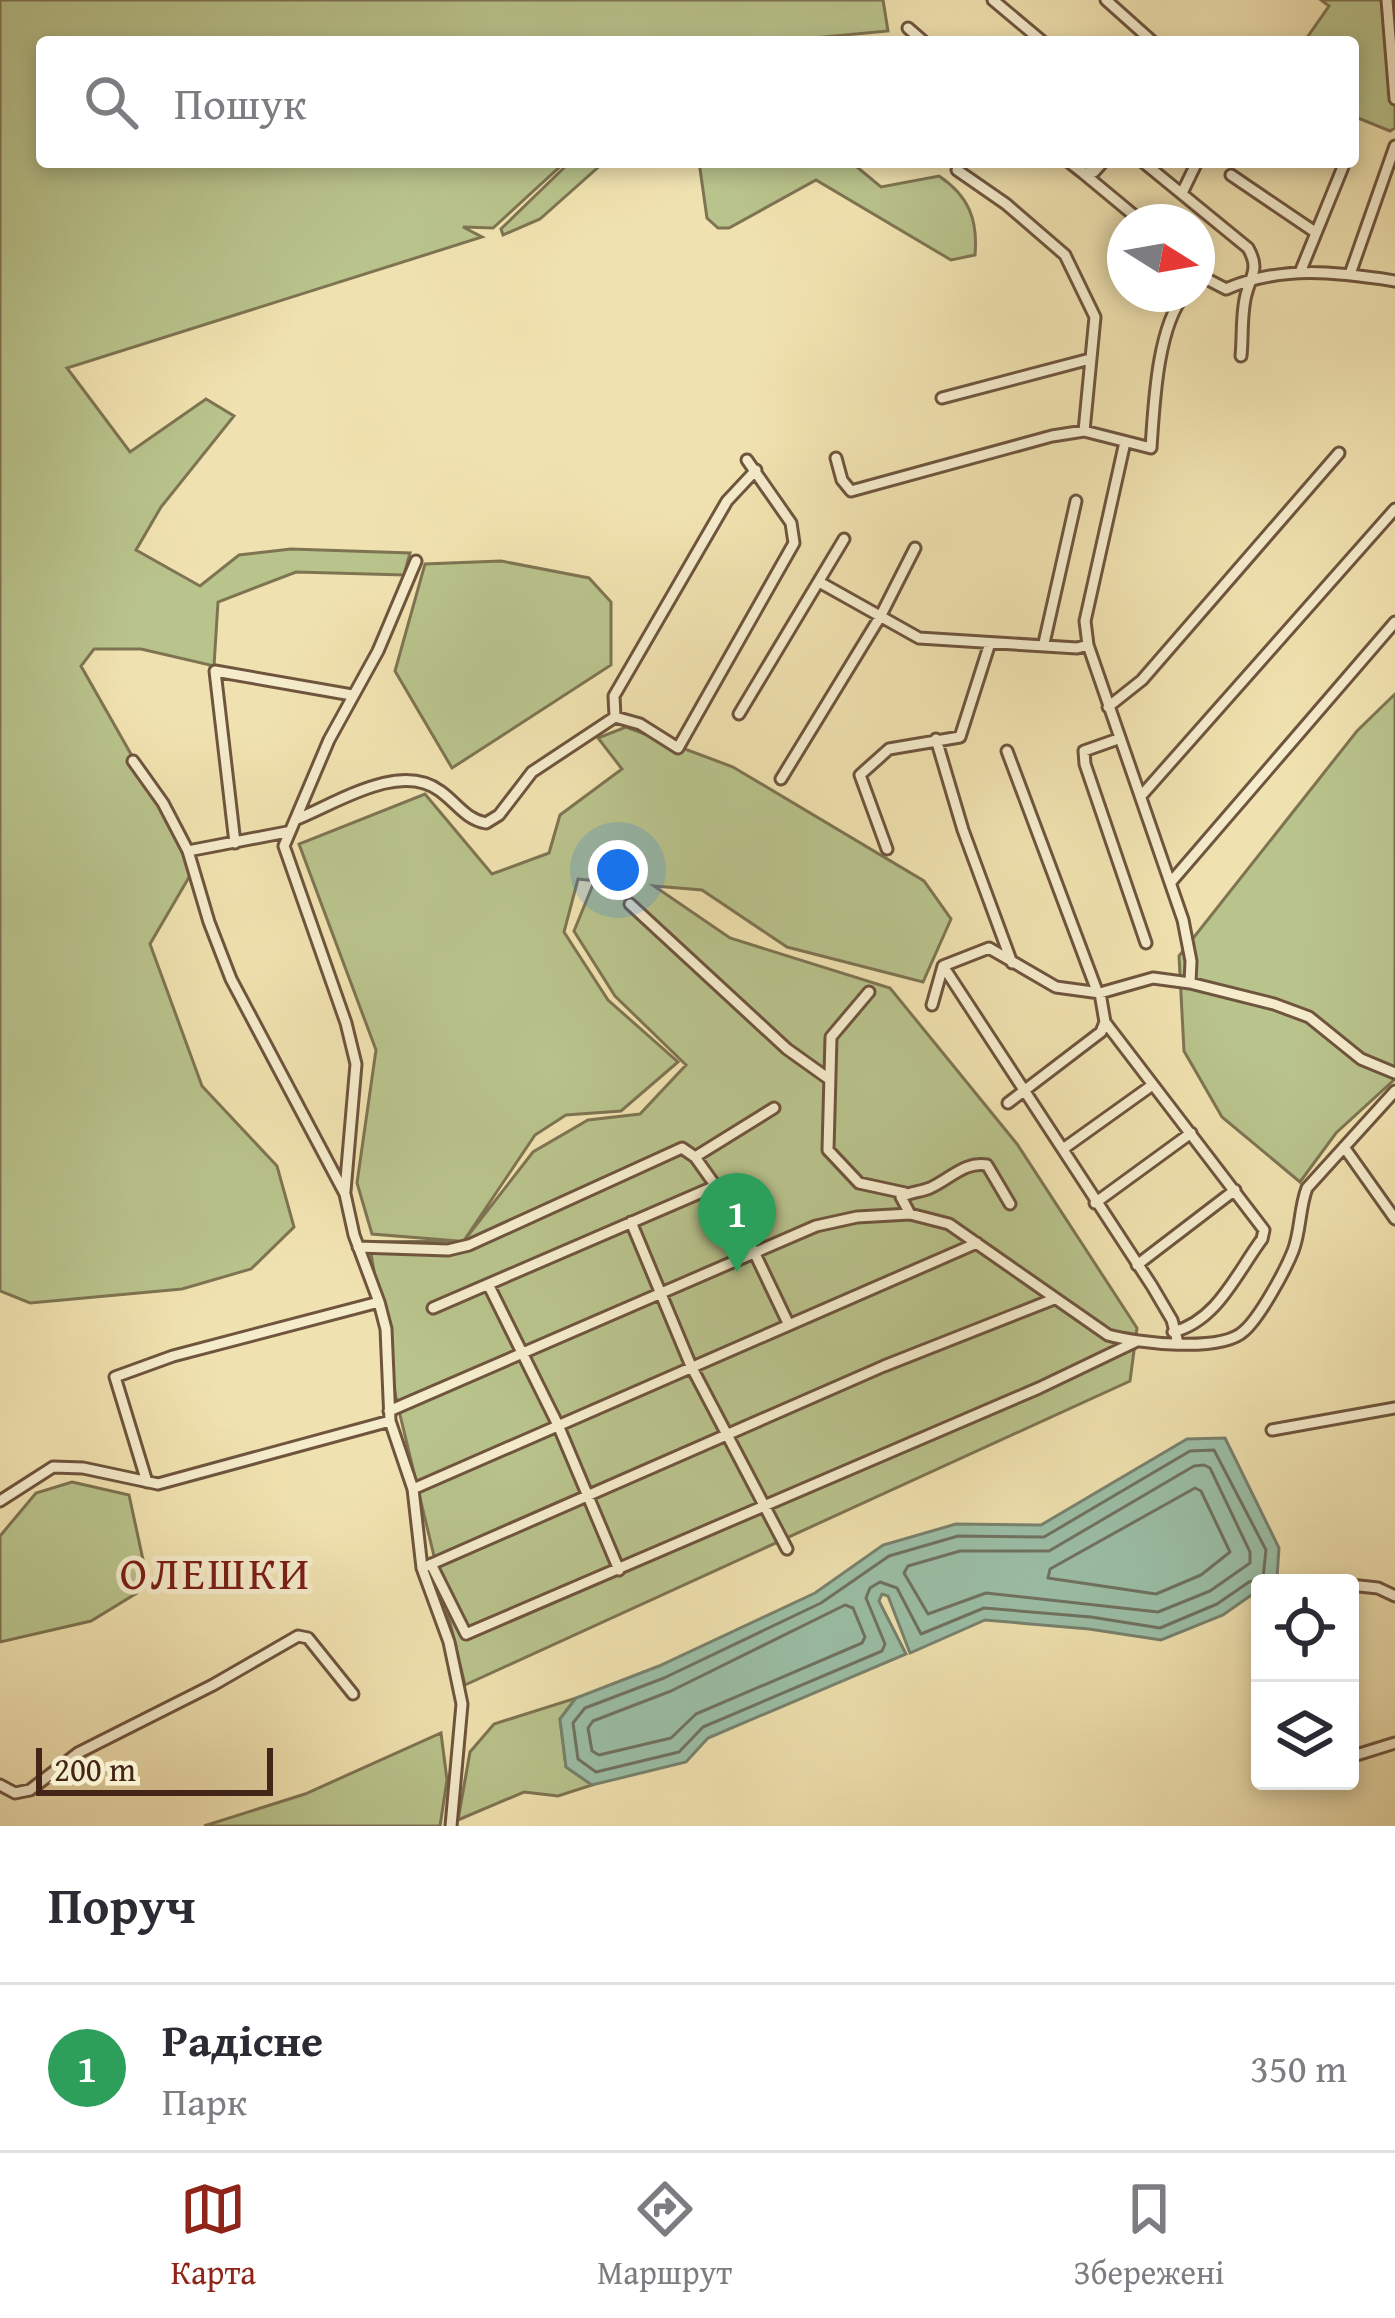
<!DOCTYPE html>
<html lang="uk">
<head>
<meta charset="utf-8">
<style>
  :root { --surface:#fff; --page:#f2f2f3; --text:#2b2b33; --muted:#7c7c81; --line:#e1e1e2; --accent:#8f2418 }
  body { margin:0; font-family:"Gentium Book Plus",serif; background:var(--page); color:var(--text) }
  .controls { position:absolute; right:36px; bottom:36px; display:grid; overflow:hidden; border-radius:12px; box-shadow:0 6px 18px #0003 }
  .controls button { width:108px; height:108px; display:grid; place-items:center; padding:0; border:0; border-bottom:3px solid var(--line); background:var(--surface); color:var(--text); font:60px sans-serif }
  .compass { position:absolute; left:1107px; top:204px; width:108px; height:108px; border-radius:50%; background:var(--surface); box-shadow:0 6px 18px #0003; rotate:101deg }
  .scale { position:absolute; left:36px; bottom:30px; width:237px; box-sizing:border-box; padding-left:12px; border:6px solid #442618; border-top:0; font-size:33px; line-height:42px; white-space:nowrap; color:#442618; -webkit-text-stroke:9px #f5eccc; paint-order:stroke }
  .you { position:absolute; left:618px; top:870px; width:42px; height:42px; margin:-30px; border:9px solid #fff; border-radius:50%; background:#1a73e8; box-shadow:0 0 0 18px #1a73e833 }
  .badge { display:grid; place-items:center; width:78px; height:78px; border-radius:50%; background:var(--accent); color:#fff; font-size:39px; font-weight:700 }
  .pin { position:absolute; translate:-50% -99px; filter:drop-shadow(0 3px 6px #0008) }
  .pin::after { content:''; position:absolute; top:63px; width:42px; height:36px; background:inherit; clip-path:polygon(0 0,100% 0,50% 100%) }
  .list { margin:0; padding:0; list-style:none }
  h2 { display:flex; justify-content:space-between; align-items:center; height:156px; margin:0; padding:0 48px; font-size:51px }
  h2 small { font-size:39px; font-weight:400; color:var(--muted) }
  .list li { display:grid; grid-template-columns:78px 1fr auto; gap:36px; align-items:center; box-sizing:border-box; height:168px; padding:0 48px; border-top:3px solid var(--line) }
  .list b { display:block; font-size:45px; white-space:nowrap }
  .list p { margin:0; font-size:39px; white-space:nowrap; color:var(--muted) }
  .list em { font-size:39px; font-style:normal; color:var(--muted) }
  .icon { flex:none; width:66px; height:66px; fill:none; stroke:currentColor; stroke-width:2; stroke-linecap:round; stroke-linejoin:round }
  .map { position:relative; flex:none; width:1395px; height:1826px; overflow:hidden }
  .search { position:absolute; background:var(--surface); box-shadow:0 6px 18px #0003; left:36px; right:36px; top:36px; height:132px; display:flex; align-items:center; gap:30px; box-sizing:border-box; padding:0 42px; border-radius:12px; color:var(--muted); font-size:45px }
  .sheet { height:324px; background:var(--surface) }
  nav { display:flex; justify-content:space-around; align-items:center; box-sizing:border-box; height:168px; border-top:3px solid var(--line); background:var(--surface); font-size:33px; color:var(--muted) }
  nav a { display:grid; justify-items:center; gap:6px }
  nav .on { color:var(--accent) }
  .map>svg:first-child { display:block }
</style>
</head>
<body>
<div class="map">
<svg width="1395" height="1826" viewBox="0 0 1395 1826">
  <rect width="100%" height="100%" fill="#f0e2b0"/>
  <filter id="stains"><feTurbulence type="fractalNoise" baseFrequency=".00167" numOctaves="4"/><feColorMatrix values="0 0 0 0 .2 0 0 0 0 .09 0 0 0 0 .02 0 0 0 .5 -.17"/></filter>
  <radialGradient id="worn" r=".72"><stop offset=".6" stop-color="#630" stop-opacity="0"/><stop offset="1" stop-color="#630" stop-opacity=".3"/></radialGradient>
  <path fill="#b9c38c" stroke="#7e7452" stroke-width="3" fill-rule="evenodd" d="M0 0H883L888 31 771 42H42V162H565L493 228 463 227 482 237 67 368 130 452 206 399 234 416 161 507 136 550 200 586 239 555 291 549 410 553 404 575 296 572 218 602 214 666 141 649H94L81 666 195 867 150 944 202 1086 277 1166 294 1227 251 1269 182 1289 30 1303 0 1291Z
    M1321 0H1395V128L1390 131 1353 116V42H1304L1329 6Z
    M570 162H604L540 219 503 235 501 229Z
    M699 162H851L881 187 939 176C969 196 978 220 975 255L951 260 816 180 729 228H718L707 218Z
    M501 561 589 578 611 602V665L452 768 395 671 425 564Z
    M1395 694V1079L1336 1133 1300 1182 1222 1117 1184 1051 1179 956 1357 731Z
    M626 727 733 767 924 881 951 919 923 982 787 947 702 890 654 886 730 938 890 988 1017 1144 1137 1328 1130 1381 465 1685 396 1398 369 1242 458 1241 372 1234 357 1183 376 1050 299 844 425 794 492 874 549 853 560 815 622 769 598 738ZM578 879 605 882H594L574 931 615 996 686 1065 640 1114 588 1120 533 1152 463 1242 535 1135 566 1115 621 1111 678 1062 608 1000 564 932Z
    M72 1482 129 1495 145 1569 137 1593 91 1621 0 1642V1536L36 1493Z
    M576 1698 560 1719 566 1767 592 1785 558 1796 524 1792 458 1820 470 1752 494 1724Z
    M441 1733 447 1780 440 1826H204L305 1794Z"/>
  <path fill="#9bbfa7" stroke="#78826e" stroke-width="3" d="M1225 1438 1279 1548 1277 1577 1260 1583V1589L1223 1615 1161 1640 1089 1629 985 1620 910 1653 888 1596 882 1594 879 1601 906 1654 708 1738 686 1762 592 1785 566 1767 560 1719 576 1698 659 1666 815 1593 883 1545 956 1524 1041 1525 1187 1439Z"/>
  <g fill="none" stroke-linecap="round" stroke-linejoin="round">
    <path stroke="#707260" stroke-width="3" d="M1214 1450 1266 1550 1263 1578 1249 1582 1217 1604 1160 1628 1091 1617 984 1608 921 1634 897 1588 880 1582 870 1588 866 1598 885 1644 882 1651 703 1727 679 1752 596 1772 578 1759 573 1723 585 1708 664 1678 821 1603 889 1556 958 1536 1044 1537 1190 1451Z
      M1204 1465 1210 1468 1250 1552V1563L1210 1591 1158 1612 986 1593 928 1614 904 1573 908 1566 960 1551H1049L1194 1466Z
      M1195 1488 1201 1491 1230 1552 1201 1575 1156 1594 1048 1578 1050 1569Z
      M845 1605 853 1608 865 1637 862 1643 696 1714 671 1738 599 1755 592 1751 588 1728 593 1721 671 1691Z"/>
    <g stroke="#6f553e" stroke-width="15">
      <path id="street" d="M993 0 1043 42
        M1106 0 1153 42
        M1387 0 1395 99
        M908 28 924 42
        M1069 162 1083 173 1094 172 1103 162
        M1143 162 1248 248C1260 269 1251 275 1246 295 1241 314 1243 337 1241 356
        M957 170 1006 204 1065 255 1095 317 1084 431
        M1083 173 1142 222
        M1231 175 1315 232
        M1182 193 1197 162
        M1301 270 1345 162
        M1350 274 1395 146
        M1197 279 1199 275 1226 289C1282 265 1336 272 1395 281
        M942 398 1090 359
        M1125 442 1085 621 1088 645 1183 920 1191 961 1190 983
        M836 458 842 480 851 491 1052 436 1084 431 1151 448C1154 405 1157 327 1185 294
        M821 583 919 638 1077 648 1088 645
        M1044 643 1076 501
        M1108 707 1142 680 1339 453
        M739 714 844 539
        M615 717 614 696 727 501 756 470
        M936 739 963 830 1012 963
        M1118 739 1084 751 1085 764 1146 943
        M1007 751 1097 991
        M133 761 163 803 188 851 209 922 231 979 345 1194 354 1235 379 1302 386 1329 390 1421 413 1489 422 1568 449 1642 462 1704 451 1826
        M781 779 880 617 915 548
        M1141 796 1395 509
        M297 819C337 803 400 761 440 791 457 803 465 819 486 823L499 815 532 772 615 717 640 724 678 748 794 543 791 523 747 460
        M235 843 215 671 352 695
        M887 849 860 775 889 749 960 737 990 643
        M188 851 287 832
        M1171 882 1395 622
        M630 904 787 1049 829 1079
        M943 966 1152 1286 1172 1320 1178 1343
        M869 992 831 1037 828 1150 859 1183 905 1193
        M932 1005 943 966 989 948 1056 987 1100 993 1153 978 1190 983 1274 1004 1309 1017 1361 1059 1395 1073
        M1105 1022 1264 1230 1262 1239C1236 1274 1217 1321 1173 1332
        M1008 1103 1101 1032 1105 1022 1100 993
        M1344 1147 1395 1219
        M1063 1149 1151 1086
        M695 1157 737 1216 788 1323
        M345 1191 356 1064 346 1023 284 846 329 740 378 651 416 561
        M1095 1203 1191 1133
        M910 1214 901 1197C910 1192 920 1192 930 1188 950 1179 965 1161 987 1165L1010 1204
        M631 1222 691 1366 787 1549
        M358 1247 448 1250 469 1245 682 1148 695 1157 774 1108
        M1137 1265 1235 1190
        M489 1286 558 1425 619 1570
        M433 1308 718 1185
        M389 1411 816 1226 857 1217 910 1214 949 1224 1108 1335C1137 1343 1221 1353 1244 1331 1260 1317 1285 1271 1293 1251 1301 1230 1299 1209 1307 1188L1395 1091
        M1272 1430 1395 1408
        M147 1482 115 1377 173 1356 379 1302
        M413 1489 977 1243
        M0 1501 53 1467 83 1468 158 1484 390 1421
        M431 1564 466 1634 1039 1388 1135 1342
        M427 1566 884 1366 1054 1299
        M1350 1585 1378 1588 1395 1596
        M1350 1757 1395 1743
        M0 1785 15 1793 30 1790 78 1753 213 1685 298 1636 308 1638 353 1694"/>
    </g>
    <use href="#street" stroke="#f5eccc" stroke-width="9"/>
  </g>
  <g text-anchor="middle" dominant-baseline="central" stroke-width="10" stroke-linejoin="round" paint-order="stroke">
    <g font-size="45" letter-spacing="3" fill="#7a1f14" stroke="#f5eccc">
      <text x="216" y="1572">ОЛЕШКИ</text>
    </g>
  </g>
  <rect width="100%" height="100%" filter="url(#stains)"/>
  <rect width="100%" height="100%" fill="url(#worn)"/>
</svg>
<div class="controls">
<button><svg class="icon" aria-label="locate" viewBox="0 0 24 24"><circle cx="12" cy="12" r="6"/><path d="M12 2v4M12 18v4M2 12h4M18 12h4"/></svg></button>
<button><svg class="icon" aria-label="layers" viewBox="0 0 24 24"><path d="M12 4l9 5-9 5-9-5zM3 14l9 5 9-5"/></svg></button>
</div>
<svg class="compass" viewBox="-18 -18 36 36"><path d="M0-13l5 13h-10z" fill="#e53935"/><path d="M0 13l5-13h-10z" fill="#7c7c81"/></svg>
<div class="scale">200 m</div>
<div class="you"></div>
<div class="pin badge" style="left:737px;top:1272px;background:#2e9e5b">1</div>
<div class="search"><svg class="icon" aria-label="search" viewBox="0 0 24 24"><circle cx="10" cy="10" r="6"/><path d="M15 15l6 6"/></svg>Пошук</div>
</div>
<section class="sheet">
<h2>Поруч<small></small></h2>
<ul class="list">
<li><span class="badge" style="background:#2e9e5b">1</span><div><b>Радісне</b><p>Парк</p></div><em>350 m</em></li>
</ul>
</section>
<nav>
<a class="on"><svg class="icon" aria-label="map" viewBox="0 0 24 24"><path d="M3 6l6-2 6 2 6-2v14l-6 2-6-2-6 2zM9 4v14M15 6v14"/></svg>Карта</a>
<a><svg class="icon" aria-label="directions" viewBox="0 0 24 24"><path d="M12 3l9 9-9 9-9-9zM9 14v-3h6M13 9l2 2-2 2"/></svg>Маршрут</a>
<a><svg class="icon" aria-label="saved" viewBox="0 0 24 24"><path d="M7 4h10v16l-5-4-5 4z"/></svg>Збережені</a>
</nav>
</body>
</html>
